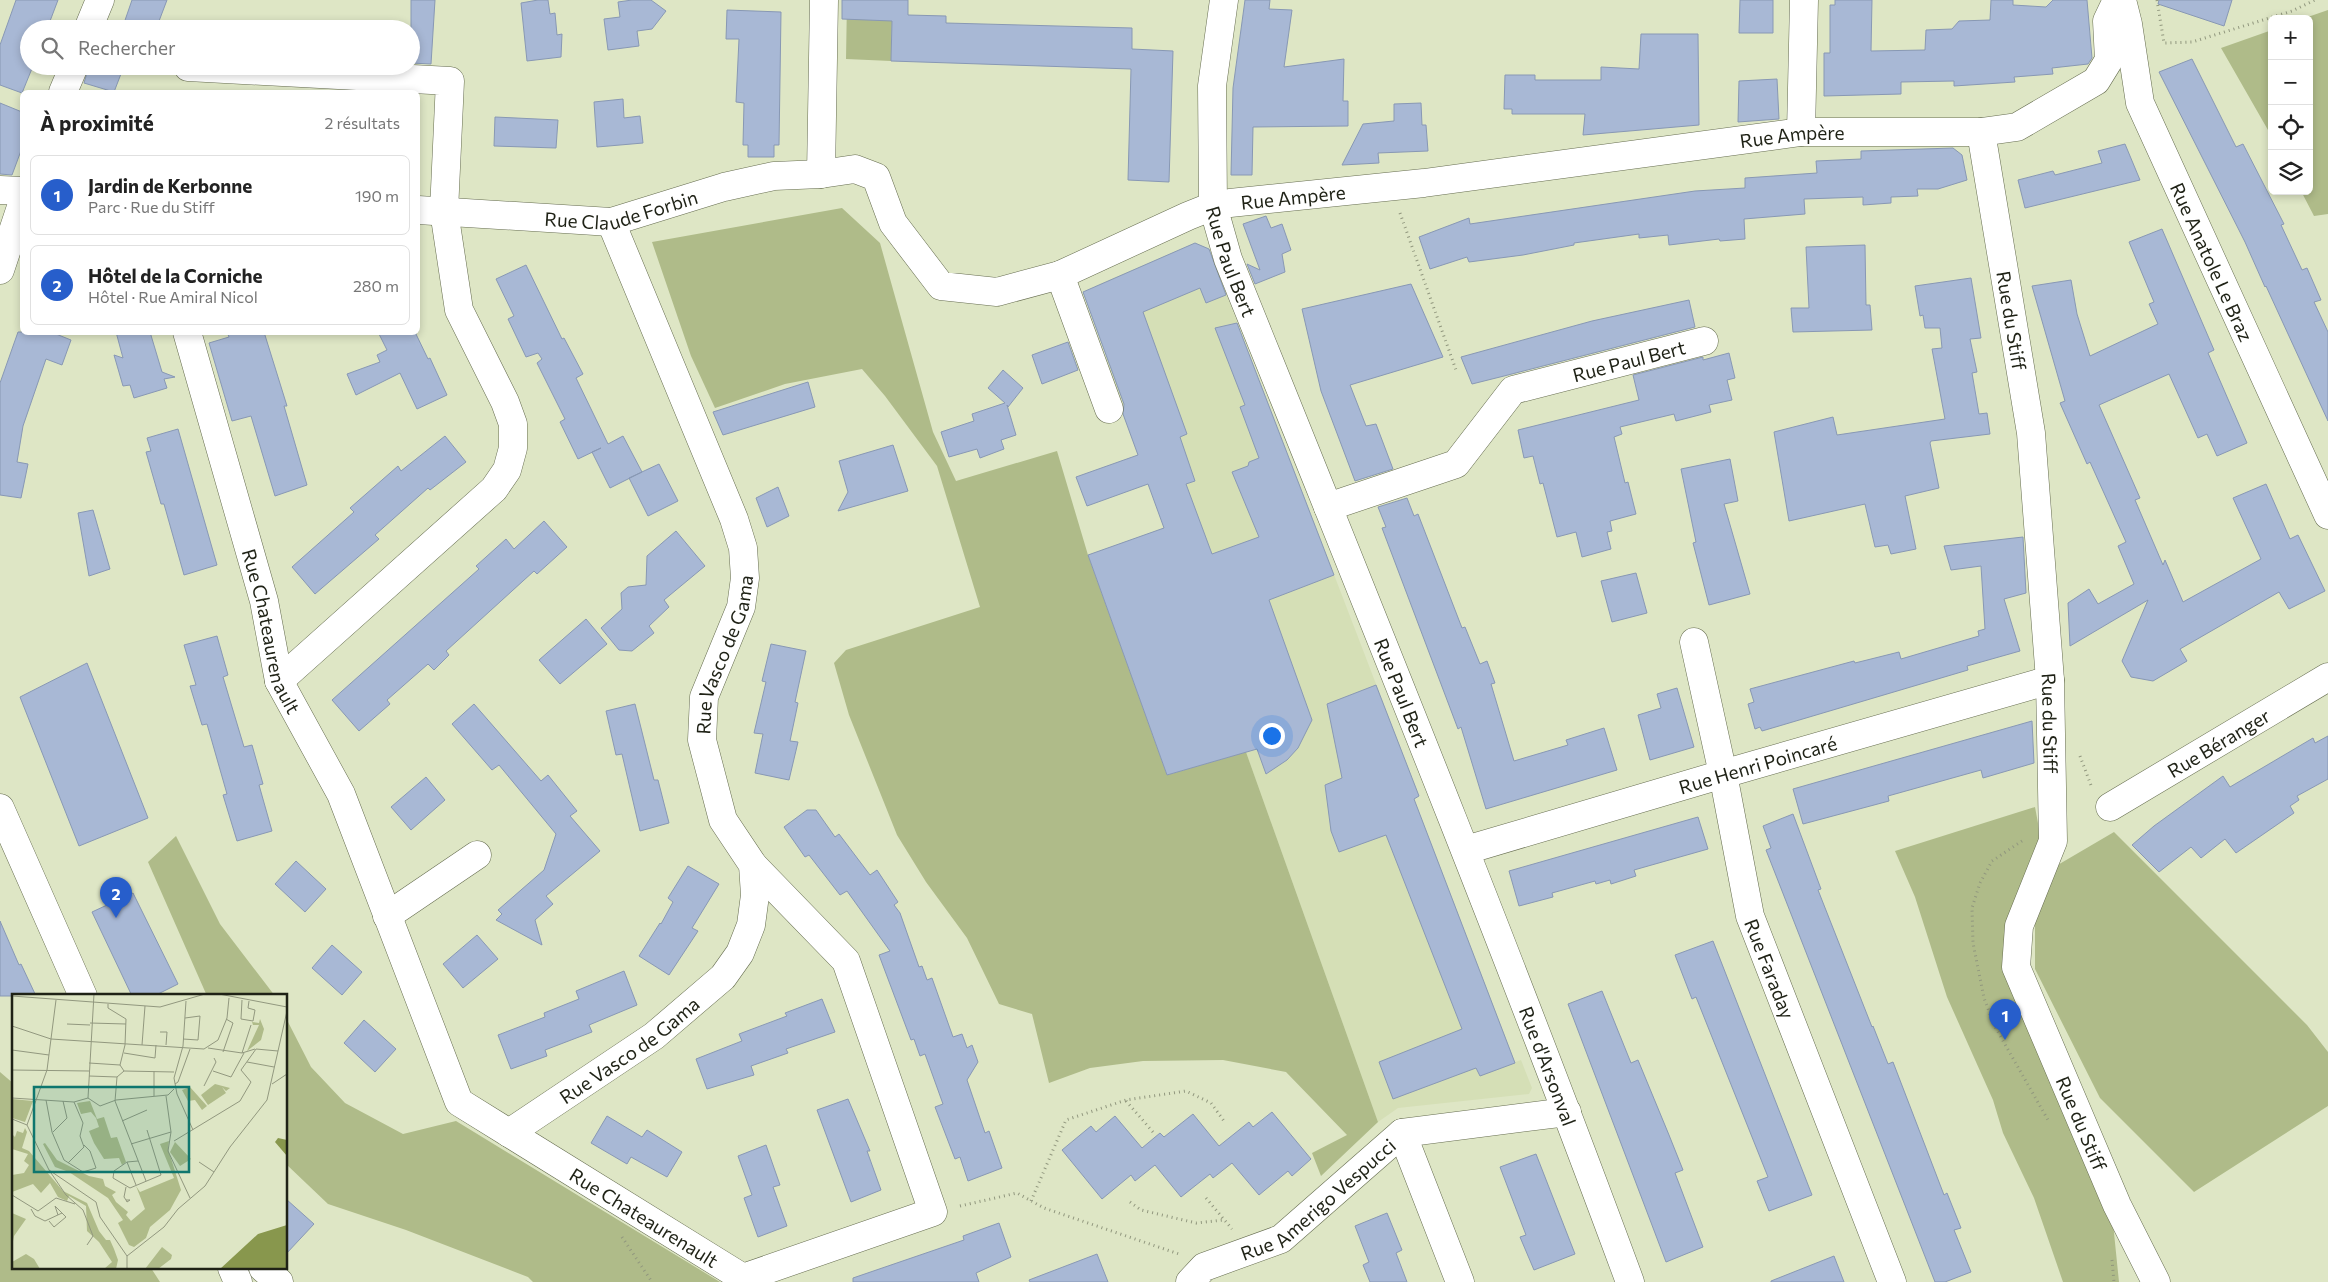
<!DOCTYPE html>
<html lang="fr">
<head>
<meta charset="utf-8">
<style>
  :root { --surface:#fff; --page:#f2f2f2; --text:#222; --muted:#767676; --line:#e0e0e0; --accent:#275ecb }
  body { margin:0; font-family:Commissioner,sans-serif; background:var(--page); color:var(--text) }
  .controls { position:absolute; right:15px; top:15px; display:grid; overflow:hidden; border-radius:8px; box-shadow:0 2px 8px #0003 }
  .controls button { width:45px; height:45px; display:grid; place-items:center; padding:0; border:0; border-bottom:1px solid var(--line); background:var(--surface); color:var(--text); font:25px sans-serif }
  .you { position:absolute; left:1271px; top:735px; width:18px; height:18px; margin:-12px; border:4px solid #fff; border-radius:50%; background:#1a73e8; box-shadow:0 0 0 8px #1a73e833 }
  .badge { display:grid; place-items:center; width:32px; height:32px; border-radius:50%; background:var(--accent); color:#fff; font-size:16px; font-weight:700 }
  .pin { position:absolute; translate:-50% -41px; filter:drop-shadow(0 1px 2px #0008) }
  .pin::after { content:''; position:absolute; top:26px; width:18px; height:15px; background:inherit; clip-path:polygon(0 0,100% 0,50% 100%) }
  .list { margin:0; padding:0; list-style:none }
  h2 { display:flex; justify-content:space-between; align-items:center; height:65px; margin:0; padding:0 20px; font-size:21px }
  h2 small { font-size:16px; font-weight:400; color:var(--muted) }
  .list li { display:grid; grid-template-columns:32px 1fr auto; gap:15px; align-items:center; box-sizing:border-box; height:80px; margin:0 10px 10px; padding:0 10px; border:1px solid var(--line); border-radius:8px }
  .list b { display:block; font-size:19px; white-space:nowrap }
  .list p { margin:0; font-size:16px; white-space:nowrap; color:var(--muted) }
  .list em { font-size:16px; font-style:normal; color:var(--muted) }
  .icon { flex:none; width:28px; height:28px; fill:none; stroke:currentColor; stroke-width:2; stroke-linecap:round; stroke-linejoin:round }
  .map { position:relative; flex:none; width:2328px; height:1282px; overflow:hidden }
  .search { position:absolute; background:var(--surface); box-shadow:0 2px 8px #0003; left:20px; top:20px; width:400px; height:55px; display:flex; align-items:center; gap:12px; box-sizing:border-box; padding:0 18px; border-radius:28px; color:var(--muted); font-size:19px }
  .panel { position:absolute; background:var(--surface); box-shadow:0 2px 8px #0003; left:20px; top:90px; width:400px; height:245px; border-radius:8px }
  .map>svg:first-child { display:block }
</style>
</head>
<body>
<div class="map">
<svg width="2328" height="1282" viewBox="0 0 2328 1282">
  <rect width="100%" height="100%" fill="#dee6c5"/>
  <path fill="#d5dfb6" d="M1195 243 1209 249 1419 796 1414 799 1515 1062 1521 1060 1532 1088 1529 1094 1398 1108 1378 1122 1246 752 1167 775 1088 555 1164 528 1104 359 1120 353 1095 286Z"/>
  <path fill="#afbb89" d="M847 0 892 21 891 61 846 59Z
    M2328 10V214L2314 216 2301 191H2309V19H2302Z
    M2272 30V137L2221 48Z
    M842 208 880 243 933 432 956 481 1057 451 1088 555 1167 775 1246 752 1378 1122 1321 1176 1312 1153 1347 1135 1286 1072 1223 1060 1143 1061 1090 1068 1049 1083 1032 1014 999 1004 967 938 926 882 897 835 849 715 834 663 846 650 980 607 937 466 885 396 862 369 785 384 715 408 691 356 652 242Z
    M2035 807 2040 834 2038 858 2012 919 2113 1223 2119 1282H2063L2034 1198 2003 1133 1993 1100 1947 997 1915 897 1895 851Z
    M2114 832 2307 1025 2328 1052V1106L2194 1192 2100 1098 2035 969V919L2056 866Z
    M176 836 220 924 275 996H207L148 862Z
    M286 1018 311 1067 345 1103 403 1134 456 1121 720 1282H533L528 1277 406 1230 328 1204 286 1164Z
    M0 1072 14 1084V1268H151L160 1282H0Z"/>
  <path fill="#a8b8d5" stroke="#8898b4" d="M16 0H58L47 29H29V66H33L22 93 0 85V45Z
    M132 0H167L156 29H122Z
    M411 0H435L431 64 411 63Z
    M538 0H548L550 14 555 13 557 35 562 34 561 57 527 61 521 3Z
    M632 0H651L666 11 652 29 637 31 639 46 608 50 604 19 620 17 618 2Z
    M842 0H908V15L946 16V23L1132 28V49L1173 51 1169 182 1128 180 1131 69 891 61 892 21 842 19Z
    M1245 0H1270L1269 9 1292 10 1284 67 1344 59 1343 101H1348V126L1253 127 1252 175H1231L1233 88Z
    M1740 0H1773V33H1739Z
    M1835 0H1872L1871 51 1925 50 1926 30 1952 29 1959 21 1990 20 1991 0H2013V5L2046 7 2053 0H2087L2092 58 2088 64 2052 68 2053 74 2014 77 2015 82 1954 86V81L1901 82V94L1824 96V53H1830V5H1835Z
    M2159 0H2232L2224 26 2158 4Z
    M727 10 781 12 779 145H774V157H748V145H743L744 103 736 102 739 39H726Z
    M1641 34H1698L1699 125 1583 135 1585 114H1512V109H1504L1505 75H1535V80H1601V67L1639 69Z
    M2192 59 2236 147 2243 144 2284 224 2281 225 2302 270 2307 268 2321 300 2314 302 2328 332V421L2266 286 2265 287 2245 242 2159 72Z
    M89 66H124L114 92 84 83Z
    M1777 79 1779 119 1738 122 1739 81Z
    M623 99 624 118 640 116 643 143 597 147 594 102Z
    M0 103 22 112V148L12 175 0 174Z
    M1421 103 1422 125H1426L1428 151 1378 153 1379 163 1342 165 1363 124 1394 121V104Z
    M495 117 558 120 556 148 494 146Z
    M2125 144 2140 180 2025 208 2018 180 2053 171 2055 175 2102 163 2098 151Z
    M1953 148 1962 155 1967 180 1938 189H1917L1918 196 1891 197V203L1863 205V197L1804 199 1805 214 1744 219 1745 239 1720 241 1719 239 1669 245 1668 235 1639 238V234L1574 243V245L1523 255 1469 262 1467 257 1430 269 1419 237 1469 218 1470 224 1695 191 1745 188V178L1817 173 1816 161 1861 159V151Z
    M1266 216 1271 228 1282 224 1291 250 1282 254 1285 272 1255 284 1247 264 1260 270 1243 224Z
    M2162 229 2214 350 2208 353 2247 443 2217 456 2207 434 2198 438 2169 374 2099 405 2140 498 2135 500 2163 565 2165 560 2183 602 2261 559 2233 498 2266 484 2290 539 2298 535 2325 591 2289 609 2279 592 2180 649 2187 661 2153 681 2131 677 2122 661 2148 600 2070 646 2068 603 2089 589 2098 604 2134 584 2118 546 2126 542 2090 462 2087 464 2060 403 2065 401 2032 286 2071 280 2077 314 2090 356 2158 324 2149 304 2154 302 2129 242Z
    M1195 243 1209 249 1226 295 1206 303 1200 288 1143 312 1187 434 1180 437 1195 481 1186 484 1212 554 1259 537 1232 472 1248 466 1249 462 1259 458 1240 407 1245 405 1215 328 1237 323 1334 575 1269 600 1312 720 1298 748 1287 760 1266 774 1257 749 1167 775 1088 555 1164 528 1148 484 1087 506 1076 477 1138 455 1123 414 1124 404 1083 292Z
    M1865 245 1866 305H1870L1872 330 1793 332 1791 308H1809L1806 247Z
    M526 265 562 339 564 338 583 374 576 378 608 444 623 436 642 472 610 488 592 452 601 448 578 459 560 422 565 419 537 363 542 359 538 353 526 357 508 319 514 316 496 279Z
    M1971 278 1981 338 1970 339 1977 372 1972 373 1979 414 1987 413 1990 434 1931 441 1930 443 1939 488 1905 496 1916 549 1891 554 1888 545 1875 547 1865 504 1789 521 1774 432 1833 417 1837 435 1945 419 1932 349 1942 348 1940 328H1925L1923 315 1920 316 1915 286Z
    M1411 284 1443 357 1350 385 1366 426 1376 424 1393 469 1355 481 1321 391 1302 309Z
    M1689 300 1695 327 1504 376 1472 384 1461 357 1592 321Z
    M18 332H51L71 340 62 365 46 359 23 426 17 462 28 464 21 498 0 495V383Z
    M116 332H150L162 372 175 377 164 379 167 388 134 398 130 385 123 386 114 355 123 358Z
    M227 332H264L287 406H284L307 485 275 496 251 416 232 421 209 343 229 337Z
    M378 332H415L428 359 430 358 447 395 417 409 400 373 356 395 347 374 380 362 377 355 387 350Z
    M1068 342 1078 370 1042 384 1032 355Z
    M1729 353 1735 378 1727 380 1732 400 1709 405 1711 412 1676 421 1674 414 1620 427 1622 434 1614 437 1625 483 1628 482 1636 514 1610 521 1612 531 1607 532 1611 549 1582 557 1576 532 1557 537 1543 483 1540 484 1533 456 1524 458 1518 430 1639 400 1633 375 1703 357V360Z
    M1003 370 1023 388 1008 407 1007 405 1016 435 1001 440 1004 449 980 458 977 449 949 457 941 432 974 421 972 414 1005 403 988 388Z
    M808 382 815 407 723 435 713 412Z
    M178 429 217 565 184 575 164 504H161L146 452 151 451 147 438Z
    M445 436 466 462 430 490 428 488 375 535 379 539 315 594 292 567 354 512 350 508 398 466 401 471Z
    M893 445 908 491 838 511 848 492 839 461Z
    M1730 459 1738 501 1724 504 1750 594 1709 605 1693 543 1696 542 1681 469Z
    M659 464 678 501 648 516 629 478Z
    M778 487 789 516 767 527 756 498Z
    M1407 498 1414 516 1418 514 1462 628 1465 627 1480 664 1487 661 1495 683 1491 684 1514 761 1568 745 1566 740 1604 728 1617 770 1486 809 1461 727 1458 729 1382 528 1386 527 1378 507Z
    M93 510 110 569 89 576 78 513Z
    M544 521 567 547 537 574 534 571 446 651 449 655 434 670 428 664 387 700 390 704 359 731 332 700 479 569 476 566 506 539 514 549Z
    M676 531 705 566 664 600 669 607 649 626 654 633 632 651 619 650 601 628 622 609 621 593 628 587 646 585 647 556Z
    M2023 537 2026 593 2004 599 2020 651 1967 666 1968 670 1779 726 1762 731 1760 727 1755 729 1748 704 1754 702 1750 689 1854 661 1855 663 1899 652 1901 659 1979 636 1978 631 1985 629 1981 566 1951 570 1944 546Z
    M1636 573 1647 613 1612 622 1601 581Z
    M586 619 607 644 560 684 539 660Z
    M217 636 228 675 223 677 244 747 252 745 263 784 259 785 272 831 237 841 223 795 227 794 207 724 202 725 190 686 196 685 184 645Z
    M771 644 806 651 795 702 798 703 790 741 798 742 789 780 755 773 763 734 754 733 766 682 762 681Z
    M87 663 148 818 79 846 20 697Z
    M1376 685 1419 796 1414 799 1515 1063 1480 1076 1476 1068 1393 1099 1379 1062 1462 1029 1386 835 1339 852 1331 831 1325 785 1342 778 1327 704Z
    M1677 688 1694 747 1650 760 1638 715 1661 708 1657 694Z
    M474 704 541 781 548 775 577 811 570 816 600 851 546 896 553 904 535 920 542 945 496 920 502 914 498 910 544 870 556 834 499 765 492 770 452 724Z
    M635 704 654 780H658L669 823 640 831 622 754 616 755 606 711Z
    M2032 721 2034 763 1983 778 1981 770 1888 796 1889 801 1803 824 1793 789Z
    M2328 736V779L2297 796 2299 800 2290 806 2294 813 2236 853 2225 839 2201 858 2191 847 2159 872 2132 845 2154 826 2223 776 2230 787 2313 738 2315 743Z
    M426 777 445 800 411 830 391 807Z
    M807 810H816L835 837 839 834 870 875 877 870 898 902 894 905 900 913 919 967 922 966 927 980 932 978 953 1037 962 1034 967 1048 972 1045 978 1062 967 1080 985 1133 989 1131 1002 1168 968 1181 960 1157 955 1159 935 1107 943 1104 925 1054 920 1056 914 1039 911 1040 879 955 890 951 847 891 840 895 809 855 805 857 784 827Z
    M1793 814 1821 889 1818 890 1872 1027 1873 1026 1888 1064 1893 1062 1944 1195 1947 1193 1961 1228 1954 1230 1971 1272 1945 1282H1935L1766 850 1771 848 1763 826Z
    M1698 817 1708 849 1634 870 1636 876 1611 884 1610 880 1596 884 1595 881 1552 893 1553 897 1519 906 1509 871Z
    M296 861 326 889 305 912 275 884Z
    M688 866 719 884 692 928 698 931 669 975 639 956 660 923 661 924 673 902 668 898Z
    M133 893 178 984 154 996H132L92 912Z
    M0 921 19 965 21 964 36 996H0Z
    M477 935 498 959 463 988 443 964Z
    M1713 941 1812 1195 1769 1211 1757 1181 1768 1177 1696 997 1692 999 1675 955Z
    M332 945 362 972 342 995 312 968Z
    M624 971 637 1005 589 1025 592 1032 545 1050 547 1056 511 1069 498 1035 545 1017 544 1013 579 999 576 991Z
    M1602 991 1631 1063 1638 1060 1669 1135 1683 1170 1675 1173 1703 1247 1666 1262 1568 1004Z
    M822 999 835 1032 786 1049 788 1053 751 1066 754 1075 707 1089 696 1059 742 1041 739 1034 787 1016 785 1013Z
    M364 1020 396 1049 375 1072 344 1043Z
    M848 1099 870 1151H867L881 1190 851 1202 817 1110Z
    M1272 1112 1311 1159 1292 1176 1288 1171 1259 1195 1232 1163 1213 1178 1210 1174 1181 1197 1155 1165 1135 1181 1131 1175 1102 1199 1062 1150 1091 1126 1096 1132 1115 1116 1142 1148 1160 1133 1164 1137 1193 1114 1219 1146 1249 1122 1253 1127Z
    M607 1116 642 1137 647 1130 682 1152 667 1177 631 1157 627 1164 591 1143Z
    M766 1145 780 1185 773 1187 787 1226 758 1237 744 1198 752 1195 738 1156Z
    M1536 1154 1575 1254 1534 1270 1520 1237 1526 1235 1500 1167Z
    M286 1199 314 1224 286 1254Z
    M1387 1213 1402 1250 1396 1253 1407 1282H1370L1363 1265 1369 1262 1355 1226Z
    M999 1223 1011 1257 976 1273 979 1282H853V1278L964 1240 963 1236Z
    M1097 1254 1108 1282H1030L1029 1280Z
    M1834 1256 1844 1282H1771V1281Z"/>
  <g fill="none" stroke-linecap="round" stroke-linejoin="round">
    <g stroke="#666d50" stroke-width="29">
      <g id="minor">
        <path id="s1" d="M1224 0 1212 86 1213 206 1228 259C1365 599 1503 938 1630 1282"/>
        <path id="s2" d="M2122 0 2128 24 2140 103 2328 515"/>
        <path d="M88 29 100 0"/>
        <path d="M188 67 450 81 444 211 459 310 505 402 513 424V448L507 470 494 489 279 681"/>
        <path d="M63 92 74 66"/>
        <path d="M1801 132 1804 0"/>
        <path id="s3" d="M1981 132 2031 433 2050 680 2053 841 2019 926 2016 967 2117 1205 2156 1282"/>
        <path d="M821 174 824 0"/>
        <path d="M0 190 22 191"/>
        <path id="s4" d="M418 210 611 222 724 187 774 176 821 174 855 169 876 177 893 223 941 286 997 292 1060 275 1188 216 1213 206 1230 203 1424 183 1801 132H1981L2017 127 2096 81 2109 60 2107 21 2117 0"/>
        <path d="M0 270 22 204"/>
        <path d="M1060 275 1109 409"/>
        <path id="s5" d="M187 332 264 601 279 681 341 794 459 1102 743 1278 933 1212 846 961 753 865"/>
        <path id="s6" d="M1328 507 1456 464 1513 390 1704 341"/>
        <path id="s7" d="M1694 642 1723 774 1750 916 1892 1282"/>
        <path id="s8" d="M2110 807 2328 677"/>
        <path d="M0 808 83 996"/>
        <path id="s9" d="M1466 850 1723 774 2050 680"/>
        <path d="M387 916 477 855"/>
        <path id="s10" d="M509 1133 654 1036 723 977 740 953 751 925 755 895 753 865 723 820 702 740 704 697 741 607 745 578 743 548 734 519 611 222"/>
        <path d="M1402 1133 1460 1282"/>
        <path d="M232 1268 238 1282"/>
        <path d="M263 1268 279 1282"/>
        <path id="s11" d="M1190 1282 1204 1267 1281 1239 1402 1133 1567 1112"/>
      </g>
    </g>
    <path stroke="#91977e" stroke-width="3" stroke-dasharray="1 4" stroke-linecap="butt" d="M2157 0 2164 43 2192 42 2292 11 2315 0
      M1400 213 1456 370
      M2080 756 2092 788
      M2022 841 1992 861 1980 883 1972 908 1973 943 1984 998 1994 1025 2048 1120
      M1126 1101 1153 1132
      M1206 1198 1232 1229
      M1031 1201 1066 1120 1126 1100 1186 1091 1211 1103 1224 1121
      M1130 1202 1141 1210 1196 1223 1224 1220
      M960 1206 1017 1193 1044 1208 1179 1254
      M622 1237 652 1282
      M2112 1260 2114 1282"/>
    <use href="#minor" stroke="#fff" stroke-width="28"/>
  </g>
  <g text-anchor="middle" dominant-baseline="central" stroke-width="4" stroke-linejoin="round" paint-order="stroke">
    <g font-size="19" fill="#1f2216" stroke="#ebf3d2">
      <text stroke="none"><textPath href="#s4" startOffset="1468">Rue Ampère</textPath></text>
      <text stroke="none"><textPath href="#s4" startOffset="965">Rue Ampère</textPath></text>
      <text stroke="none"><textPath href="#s4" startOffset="205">Rue Claude Forbin</textPath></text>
      <text stroke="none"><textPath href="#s1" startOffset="265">Rue Paul Bert</textPath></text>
      <text stroke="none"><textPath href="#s2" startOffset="279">Rue Anatole Le Braz</textPath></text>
      <text stroke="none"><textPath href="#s3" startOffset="191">Rue du Stiff</textPath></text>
      <text stroke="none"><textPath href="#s6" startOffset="348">Rue Paul Bert</textPath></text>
      <text stroke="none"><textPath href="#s5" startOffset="311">Rue Chateaurenault</textPath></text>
      <text stroke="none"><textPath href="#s10" startOffset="611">Rue Vasco de Gama</textPath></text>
      <text stroke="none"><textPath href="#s1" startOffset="729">Rue Paul Bert</textPath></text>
      <text stroke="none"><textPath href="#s3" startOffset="596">Rue du Stiff</textPath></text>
      <text stroke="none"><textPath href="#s8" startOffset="126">Rue Béranger</textPath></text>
      <text stroke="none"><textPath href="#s9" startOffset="304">Rue Henri Poincaré</textPath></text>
      <text stroke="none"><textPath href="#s7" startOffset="336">Rue Faraday</textPath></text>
      <text stroke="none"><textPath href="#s10" startOffset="146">Rue Vasco de Gama</textPath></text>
      <text stroke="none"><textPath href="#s1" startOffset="1130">Rue d'Arsonval</textPath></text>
      <text stroke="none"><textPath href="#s3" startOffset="1016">Rue du Stiff</textPath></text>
      <text stroke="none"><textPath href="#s11" startOffset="155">Rue Amerigo Vespucci</textPath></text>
      <text stroke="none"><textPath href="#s5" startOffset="1038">Rue Chateaurenault</textPath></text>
    </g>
  </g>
  <g transform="translate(12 994)">
    <rect width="275" height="275" fill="#dee6c5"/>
    <path d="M248 25 252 35 249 46 235 57 247 31H241L240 28 247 29ZM203 90 218 94 214 97 210 93 214 99 196 111 189 101ZM178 93 195 112 190 116 183 106 176 107 170 96ZM0 105 21 107 13 128 0 124ZM78 107 85 125 92 123 99 144 105 143 114 168 110 171 107 164 92 165 82 149 77 137 87 133 84 124 79 118 69 120 65 109ZM13 134 15 138 10 154 17 157 51 197 75 209 87 237 94 246H98L102 255 106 266 104 275H92L100 268 87 248 75 237 74 212 57 202 55 207 46 203 38 189 29 199 21 190 0 198V181L12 179 17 171 12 167 16 160 0 155V140L3 143 5 137 11 139ZM157 147 156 155 169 196 158 216 138 233 134 244 122 253 117 251 106 229 111 226 96 204 57 178 43 173 31 150 33 149 45 166 77 182 91 185 93 192 104 198 100 201 104 208 116 218 114 221 119 227 133 215 124 192 128 198 162 184 148 150ZM163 148 179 165 168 172 158 158ZM0 219 14 225 2 242 0 252ZM150 253 160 261 159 265 146 275H133ZM14 260 22 265 28 275H0V268Z" fill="#afbb89"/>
    <path d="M266 144 275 146V162L263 148ZM275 231V275H208L246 240Z" fill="#88974d"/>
    <path fill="none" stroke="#92987f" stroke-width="1" d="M207 0 275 13M0 2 148 13 193 0M44 6 35 76 15 131 37 176 84 208 88 223 115 262V275M230 6 229 25 241 27 243 16 236 14 237 7M174 7 171 52 162 84 165 100 181 136M96 10V14L114 25 113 51 108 71 112 77 105 83 103 107 134 187M78 29 114 30M55 30 78 31M0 32 39 45 192 55 206 46 215 24 217 4M148 38H155L154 51M171 45 186 46 188 22 173 24M130 51 133 12M196 54 230 59 243 55M0 56 37 61M211 58 221 29 214 25M112 59 143 64 144 51M230 59 239 31M235 68 262 73M77 69 108 71M0 76 77 77M112 77 162 78M201 77 219 83 232 59M77 82 105 83M163 90 166 88 178 55M260 90 275 80M192 92 204 68 202 64M142 102V77M154 102 159 138 156 157 178 204M0 104 62 108 76 104M76 104 82 0M76 104 88 112 104 106 156 101 162 95M34 106 40 138 52 166 71 178 84 174 78 157 72 151M0 125 15 131M110 127 135 116M41 138 55 124 51 107M162 147 228 107 239 88 229 76 244 55 266 57M119 150 159 138M126 167 115 168 102 177 101 184 118 194 149 181 135 136M115 168 124 191M187 168 202 178M56 169 72 153 68 142 71 129 62 108M37 176 54 201 71 216 81 242 75 251M0 201 26 217 44 204 63 210M114 206H118L115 208 114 206 112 203 114 193M19 215 23 222 33 227 50 219 54 223 42 233 37 227M46 221 43 212 50 219M115 262 152 233 166 215 193 192 218 153 255 106 275 17"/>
    <path fill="#0f766e" fill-opacity="0.15" stroke="#0f766e" stroke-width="2.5" d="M22 93H177V178H22Z"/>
    <rect width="275" height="275" fill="none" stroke="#1f2216" stroke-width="2.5"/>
  </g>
</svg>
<div class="controls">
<button>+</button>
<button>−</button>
<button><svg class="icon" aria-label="locate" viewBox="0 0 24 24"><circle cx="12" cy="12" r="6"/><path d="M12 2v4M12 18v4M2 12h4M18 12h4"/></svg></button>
<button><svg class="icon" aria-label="layers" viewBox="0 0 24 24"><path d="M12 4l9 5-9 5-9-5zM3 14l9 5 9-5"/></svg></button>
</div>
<div class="you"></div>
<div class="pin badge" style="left:2005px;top:1040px">1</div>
<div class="pin badge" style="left:116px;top:918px">2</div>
<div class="search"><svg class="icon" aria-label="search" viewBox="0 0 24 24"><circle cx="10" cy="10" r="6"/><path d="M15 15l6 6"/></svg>Rechercher</div>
<section class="panel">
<h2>À proximité<small>2 résultats</small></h2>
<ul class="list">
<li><span class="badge">1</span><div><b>Jardin de Kerbonne</b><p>Parc · Rue du Stiff</p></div><em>190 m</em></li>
<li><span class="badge">2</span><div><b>Hôtel de la Corniche</b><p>Hôtel · Rue Amiral Nicol</p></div><em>280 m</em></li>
</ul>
</section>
</div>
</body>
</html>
